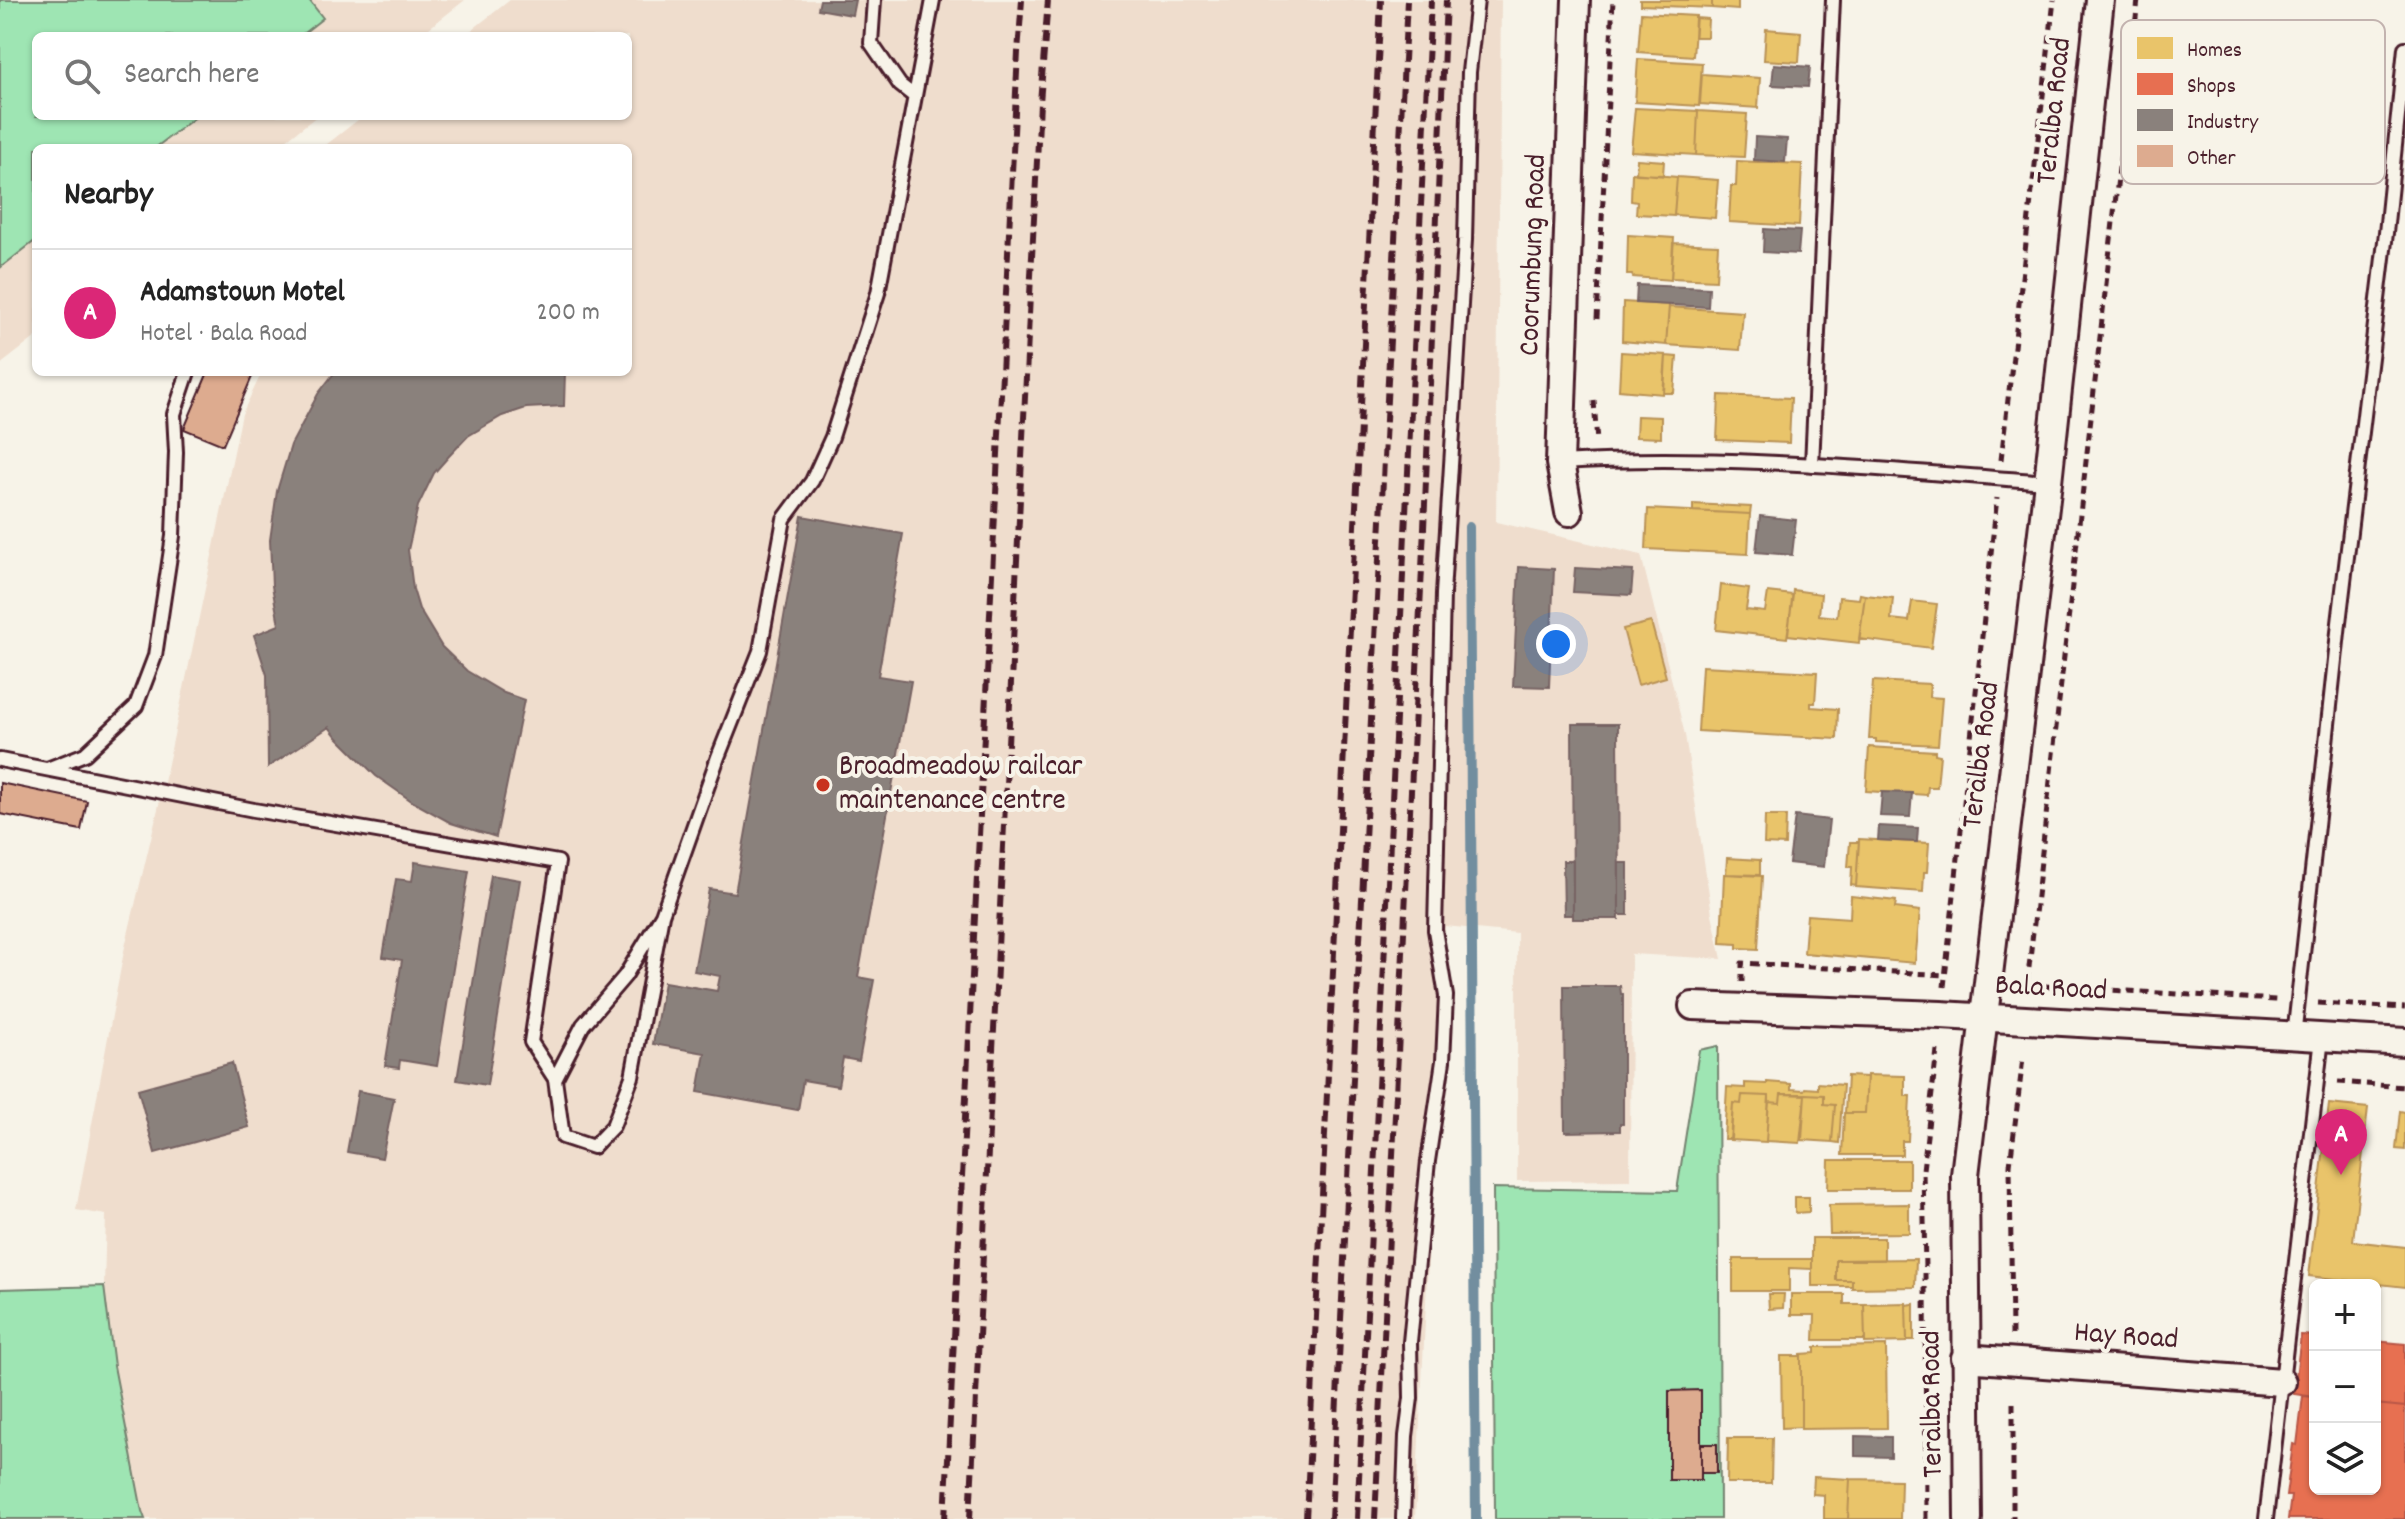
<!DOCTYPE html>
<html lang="en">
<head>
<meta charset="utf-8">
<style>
  :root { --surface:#fff; --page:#f2f2f2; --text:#222; --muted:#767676; --line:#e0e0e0; --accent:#db2777 }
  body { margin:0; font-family:Dekko,sans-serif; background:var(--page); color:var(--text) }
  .controls { position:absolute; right:24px; bottom:24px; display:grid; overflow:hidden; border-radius:12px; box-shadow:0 2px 6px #0004 }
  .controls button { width:72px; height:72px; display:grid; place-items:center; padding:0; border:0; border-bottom:2px solid var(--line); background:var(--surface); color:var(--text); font:40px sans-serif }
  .you { position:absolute; left:1556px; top:644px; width:28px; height:28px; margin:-20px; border:6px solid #fff; border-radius:50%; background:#1a73e8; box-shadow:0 0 0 12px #1a73e833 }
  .badge { display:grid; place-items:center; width:52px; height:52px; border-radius:50%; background:var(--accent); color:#fff; font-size:26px; font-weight:700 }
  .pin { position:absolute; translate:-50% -66px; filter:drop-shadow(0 2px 4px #0008) }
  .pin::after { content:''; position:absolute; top:42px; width:28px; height:24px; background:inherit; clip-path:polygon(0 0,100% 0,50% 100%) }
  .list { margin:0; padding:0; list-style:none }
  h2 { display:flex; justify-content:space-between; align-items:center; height:104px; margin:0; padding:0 32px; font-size:34px }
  h2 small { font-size:26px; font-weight:400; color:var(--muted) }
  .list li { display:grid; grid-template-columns:52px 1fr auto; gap:24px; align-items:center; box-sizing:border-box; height:128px; padding:0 32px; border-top:2px solid var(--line) }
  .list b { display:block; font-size:30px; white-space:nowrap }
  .list p { margin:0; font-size:26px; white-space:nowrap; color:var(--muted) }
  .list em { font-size:26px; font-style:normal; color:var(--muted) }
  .icon { flex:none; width:44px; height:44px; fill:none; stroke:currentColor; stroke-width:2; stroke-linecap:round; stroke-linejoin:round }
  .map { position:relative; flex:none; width:2405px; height:1519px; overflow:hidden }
  .search { position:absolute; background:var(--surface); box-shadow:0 2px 6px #0004; left:32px; top:32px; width:600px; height:88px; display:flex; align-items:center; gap:20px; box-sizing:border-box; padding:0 28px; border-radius:12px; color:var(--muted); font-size:30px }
  .panel { position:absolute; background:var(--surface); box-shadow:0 2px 6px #0004; left:32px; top:144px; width:600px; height:232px; border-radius:12px }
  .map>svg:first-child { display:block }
</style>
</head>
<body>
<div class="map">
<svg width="2405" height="1519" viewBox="0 0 2405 1519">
  <rect width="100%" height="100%" fill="#f7f3e8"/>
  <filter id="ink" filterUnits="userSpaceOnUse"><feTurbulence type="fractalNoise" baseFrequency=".0125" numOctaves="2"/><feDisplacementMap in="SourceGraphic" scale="16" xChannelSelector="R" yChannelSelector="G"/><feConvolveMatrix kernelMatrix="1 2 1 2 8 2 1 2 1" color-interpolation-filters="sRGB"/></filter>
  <g filter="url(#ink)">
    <path fill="#efddcd" d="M0 0H465L419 36H36V116H317L276 148H36V337L0 365Z
      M510 0H1501L1496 522 1641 555 1685 735 1712 914 1722 959 1631 954 1630 1180 1517 1181V933L1445 926 1415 1519H145L142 1511 114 1366 104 1286 106 1215 76 1210 124 951 162 792 242 414 262 372H628V148H322L363 116H628V36H464Z"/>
    <path fill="#9ee5b3" stroke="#74826f" stroke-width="2" d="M0 0H309L323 18 300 36H36V116H197L155 148H36V240L0 268Z
      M1718 1046 1720 1519H1495L1493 1188 1677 1191 1699 1050Z
      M104 1286 114 1366 142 1511 145 1519H0V1289Z"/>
    <path fill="#e9c46a" stroke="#b99257" stroke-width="2" d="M1640 0H1712V8L1640 5Z
      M1712 0H1738V10L1712 8Z
      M1641 13 1696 16 1693 56 1638 52Z
      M1695 18 1708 19 1707 37H1694Z
      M1766 29 1801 32 1799 62 1764 60Z
      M1638 59 1702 63 1699 106 1635 102Z
      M1702 74 1760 78 1758 108 1700 104Z
      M1635 108 1698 111 1696 155 1631 151Z
      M1698 111 1747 114 1744 157 1696 155Z
      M1637 159 1664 161 1663 175 1636 174Z
      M1737 161 1802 164 1799 226 1729 222 1731 186H1736Z
      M1632 173 1677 177 1674 216 1636 214 1637 202 1631 201Z
      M1677 177 1718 180 1715 218 1674 215Z
      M1628 235 1674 238 1671 280 1633 277 1632 275H1627Z
      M1673 243 1718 245 1716 280 1671 278Z
      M1623 302 1669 305 1666 345 1622 341Z
      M1669 307 1743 312 1740 350 1666 345Z
      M1621 352 1666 355 1663 394 1619 390Z
      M1666 356 1677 357 1674 393H1664Z
      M1719 395 1791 398 1789 443 1717 440Z
      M1637 416 1661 417V438L1636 437Z
      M1693 504 1751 507 1750 514 1693 511Z
      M1648 509 1750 514 1748 554 1646 549Z
      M1721 585 1749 589 1746 610 1765 612 1768 592 1793 595 1787 638 1716 630Z
      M1793 590 1821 594 1819 615 1837 617 1839 597 1859 599 1860 594 1865 595 1859 643 1788 635Z
      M1865 595 1893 598 1891 619 1909 621 1912 601 1937 604 1931 648 1859 639Z
      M1651 622 1666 677 1638 685 1623 629Z
      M1702 666 1817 672 1815 703H1811V707L1838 709 1837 739 1698 731Z
      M1873 681 1930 684 1929 697 1942 698 1938 745 1876 742V739H1869Z
      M1869 747 1935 751V754L1940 755 1937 787H1928L1927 795 1866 791Z
      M1765 816H1786L1785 845 1764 844Z
      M1859 839 1929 843 1927 872H1924L1923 892 1856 887Z
      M1850 842H1859L1856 886 1851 885 1852 867H1848Z
      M1727 858 1760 860V875L1726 874Z
      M1724 874 1762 876 1758 949 1737 948V944L1721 943Z
      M1851 896 1896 901 1895 908 1920 911 1915 963 1804 953 1807 915 1850 918Z
      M1867 1075 1905 1076V1096H1910L1908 1141H1902V1155H1842L1844 1113H1865Z
      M1847 1076 1867 1077 1865 1113H1845Z
      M1767 1082 1791 1084V1089L1804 1090 1805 1088 1818 1089V1083L1843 1085 1839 1143 1832 1142 1835 1105 1824 1104V1095L1805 1094H1781L1780 1103 1769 1102V1096L1742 1095 1741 1104 1733 1103 1731 1139H1724L1727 1087 1745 1088V1083L1767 1084Z
      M1781 1094 1805 1095 1800 1143 1766 1141 1769 1102 1780 1103Z
      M1805 1094 1824 1095V1104L1835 1105 1832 1142 1802 1140Z
      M1742 1095 1769 1096 1766 1142 1730 1140 1733 1103 1741 1104Z
      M2329 1104 2368 1108 2353 1241 2405 1247V1287L2309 1276Z
      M2400 1111 2405 1112V1150L2396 1149Z
      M1829 1160H1909V1189H1828Z
      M1795 1197H1809V1212L1795 1213Z
      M1909 1204V1233L1830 1234 1829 1205Z
      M1812 1238H1884V1260H1836V1280H1852V1286H1812Z
      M1733 1259H1812V1269L1789 1268V1291H1733Z
      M1916 1259 1915 1287 1852 1288V1280H1836V1260Z
      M1768 1294H1784L1783 1308 1769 1309Z
      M1791 1294H1844V1304H1864L1865 1340H1814L1815 1315H1791Z
      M1906 1303 1907 1342 1865 1343 1864 1304Z
      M1914 1304V1340H1907L1906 1305Z
      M1886 1346 1887 1428 1801 1429V1354L1815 1353V1347Z
      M1781 1356H1801V1427L1782 1428Z
      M1728 1438H1772L1771 1483H1727Z
      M1814 1477 1850 1479 1848 1519H1824V1495L1813 1494Z
      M1850 1479 1901 1480 1900 1519H1848Z"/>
    <path fill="#e76f51" stroke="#b85746" stroke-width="2" d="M2301 1335 2315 1336V1397L2294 1394Z
      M2375 1341 2405 1344V1407L2375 1404Z
      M2303 1396 2315 1397V1489H2375V1404L2405 1407V1519H2288L2291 1496H2286L2293 1444 2297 1445Z"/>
    <path fill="#8a817c" stroke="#776464" stroke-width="2" d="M820 0H855L852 15 818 9Z
      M1774 64 1810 67 1808 87 1772 85Z
      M1755 137 1787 139 1785 162 1754 160Z
      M1764 229 1800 231 1798 254 1763 252Z
      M1637 285 1709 288 1708 307 1636 303Z
      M335 372H565L564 406 526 408 502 416 468 436 449 456 434 473 418 506 408 550 413 589 419 609 442 647 467 671 504 693 524 700 496 837 451 823 413 802 376 776 337 737 329 727 268 767 267 675 254 635 279 625 272 586 270 540 277 491 291 445 318 394Z
      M802 516 903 534 878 676 911 681 858 977 874 980 859 1061 843 1058 838 1086 803 1080 798 1110 698 1092 705 1053 653 1044 664 982 717 991 720 976 694 971 709 889 735 893Z
      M1760 516 1796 520 1792 555 1756 552Z
      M1519 567 1554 569 1549 687 1513 686Z
      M1575 568 1633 571 1631 595 1573 592Z
      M1572 724H1618L1619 919H1573Z
      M1882 792 1912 793 1910 817 1880 816Z
      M1795 816 1829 820 1824 867 1789 863Z
      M1879 826 1918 828 1917 842 1878 840Z
      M1563 861H1573V915H1564Z
      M415 862 469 871 437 1066 400 1060 399 1068 385 1066 402 960 383 957 396 879 412 881Z
      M1619 863H1628V915H1619Z
      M491 875 520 880 487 1085 457 1080Z
      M1564 986H1620L1621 994H1623V1124H1620V1131L1565 1132Z
      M232 1063 249 1127 155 1153 138 1089Z
      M358 1091 394 1098 382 1158 347 1152Z
      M1855 1436 1891 1437V1457L1855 1456Z"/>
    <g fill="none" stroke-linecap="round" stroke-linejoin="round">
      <path stroke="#728e9f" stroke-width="10" d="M1469 527 1476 1519"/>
    </g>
    <path fill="#ddab8f" stroke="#4a1f2b" stroke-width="2" d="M208 372H254L223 445 184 429Z
      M0 783 87 801 81 830 0 814Z
      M1701 1390V1480H1669V1391Z
      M1701 1444H1717V1473H1701Z"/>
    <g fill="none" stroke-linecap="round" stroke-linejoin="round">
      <g stroke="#4a1f2b" stroke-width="18">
        <path id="service" d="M874 0 871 43 900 85 914 96
          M1560 463C1723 453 1886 470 2048 482
          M1812 465 1833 0
          M0 760 254 810 558 862 531 1042 555 1079
          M47 769 85 754 136 706 155 656 173 536 176 452 174 414 188 372
          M662 915 625 976 583 1025 555 1079 563 1137 593 1147 613 1126 632 1077 662 915 718 757 760 651 784 519 812 481 832 437 878 293 933 0
          M2294 1037 2339 623 2386 233 2405 48
          M1403 1519 1406 1436 1411 1398 1410 1342 1428 1161 1443 1061 1446 996 1435 930 1443 594 1465 240 1469 72 1477 0
          M2266 1519 2322 1038"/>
      </g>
      <g stroke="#4a1f2b" stroke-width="32">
        <path id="minor" d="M1569 512 1560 463 1576 0
          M1693 1006 1941 1015 2405 1042
          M1965 1358 2282 1382
          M1968 1519 1965 1175 2048 482 2100 0"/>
      </g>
      <path stroke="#4a1f2b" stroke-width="5" stroke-dasharray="8 6" stroke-linecap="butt" d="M2138 0 2027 985 2276 1000
        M1597 319 1613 0
        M1594 401 1597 442
        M2001 460 2054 0
        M1742 982V963L1946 975
        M1944 987 1997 498
        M2318 1003 2405 1008
        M2338 1082 2405 1087
        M2012 1335 2010 1165 2023 1058
        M2013 1403V1519
        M1926 1519 1925 1269 1923 1170 1937 1050"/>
      <use href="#service" stroke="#f7f3e8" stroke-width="12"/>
      <use href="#minor" stroke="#f7f3e8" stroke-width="26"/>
      <path stroke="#4a1f2b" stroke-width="6" stroke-dasharray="12 6" stroke-linecap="butt" d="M945 1519 1018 52 1022 0
        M970 1519 1030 295 1040 103 1048 0
        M1306 1519 1381 0
        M1331 1519 1407 0
        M1357 1519 1431 0
        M1375 1519 1424 528 1446 0"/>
    </g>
  </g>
  <circle fill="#c8321e" stroke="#f7f3e8" stroke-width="3" cx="823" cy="785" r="8"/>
  <g text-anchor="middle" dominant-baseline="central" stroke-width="8" stroke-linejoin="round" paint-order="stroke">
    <g font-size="30" fill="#4a1f2b" stroke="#f7f3e8">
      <text transform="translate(2056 111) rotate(-84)">Teralba Road</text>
      <text transform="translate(1535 255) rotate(-88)">Coorumbung Road</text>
      <text transform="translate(1983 755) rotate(-83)">Teralba Road</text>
      <text transform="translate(2051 990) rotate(3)">Bala Road</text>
      <text transform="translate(2126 1338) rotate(4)">Hay Road</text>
      <text transform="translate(1934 1404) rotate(-91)">Teralba Road</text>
    </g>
    <g font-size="30" fill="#4a1f2b" stroke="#f7f3e8" text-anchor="start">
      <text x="839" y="768">Broadmeadow railcar<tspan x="839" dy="34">maintenance centre</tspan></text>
    </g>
  </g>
  <rect x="2121" y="20" width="264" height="164" rx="12" fill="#f7f3e8" stroke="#c3b3af" stroke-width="2"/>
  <rect x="2137" y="37" width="36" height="22" fill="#e9c46a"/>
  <rect x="2137" y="73" width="36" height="22" fill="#e76f51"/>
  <rect x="2137" y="109" width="36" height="22" fill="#8a817c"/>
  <rect x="2137" y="145" width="36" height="22" fill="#ddab8f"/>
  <g font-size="22" fill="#4a1f2b">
    <text x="2187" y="56">Homes</text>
    <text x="2187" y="92">Shops</text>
    <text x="2187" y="128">Industry</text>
    <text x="2187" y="164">Other</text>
  </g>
</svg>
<div class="controls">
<button>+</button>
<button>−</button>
<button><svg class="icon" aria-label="layers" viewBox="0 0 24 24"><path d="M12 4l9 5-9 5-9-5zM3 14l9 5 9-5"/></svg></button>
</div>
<div class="you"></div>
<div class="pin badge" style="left:2341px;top:1175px">A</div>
<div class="search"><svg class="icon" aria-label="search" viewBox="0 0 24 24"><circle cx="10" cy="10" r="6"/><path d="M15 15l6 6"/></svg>Search here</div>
<section class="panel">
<h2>Nearby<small></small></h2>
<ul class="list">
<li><span class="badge">A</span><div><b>Adamstown Motel</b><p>Hotel · Bala Road</p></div><em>200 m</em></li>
</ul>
</section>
</div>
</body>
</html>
